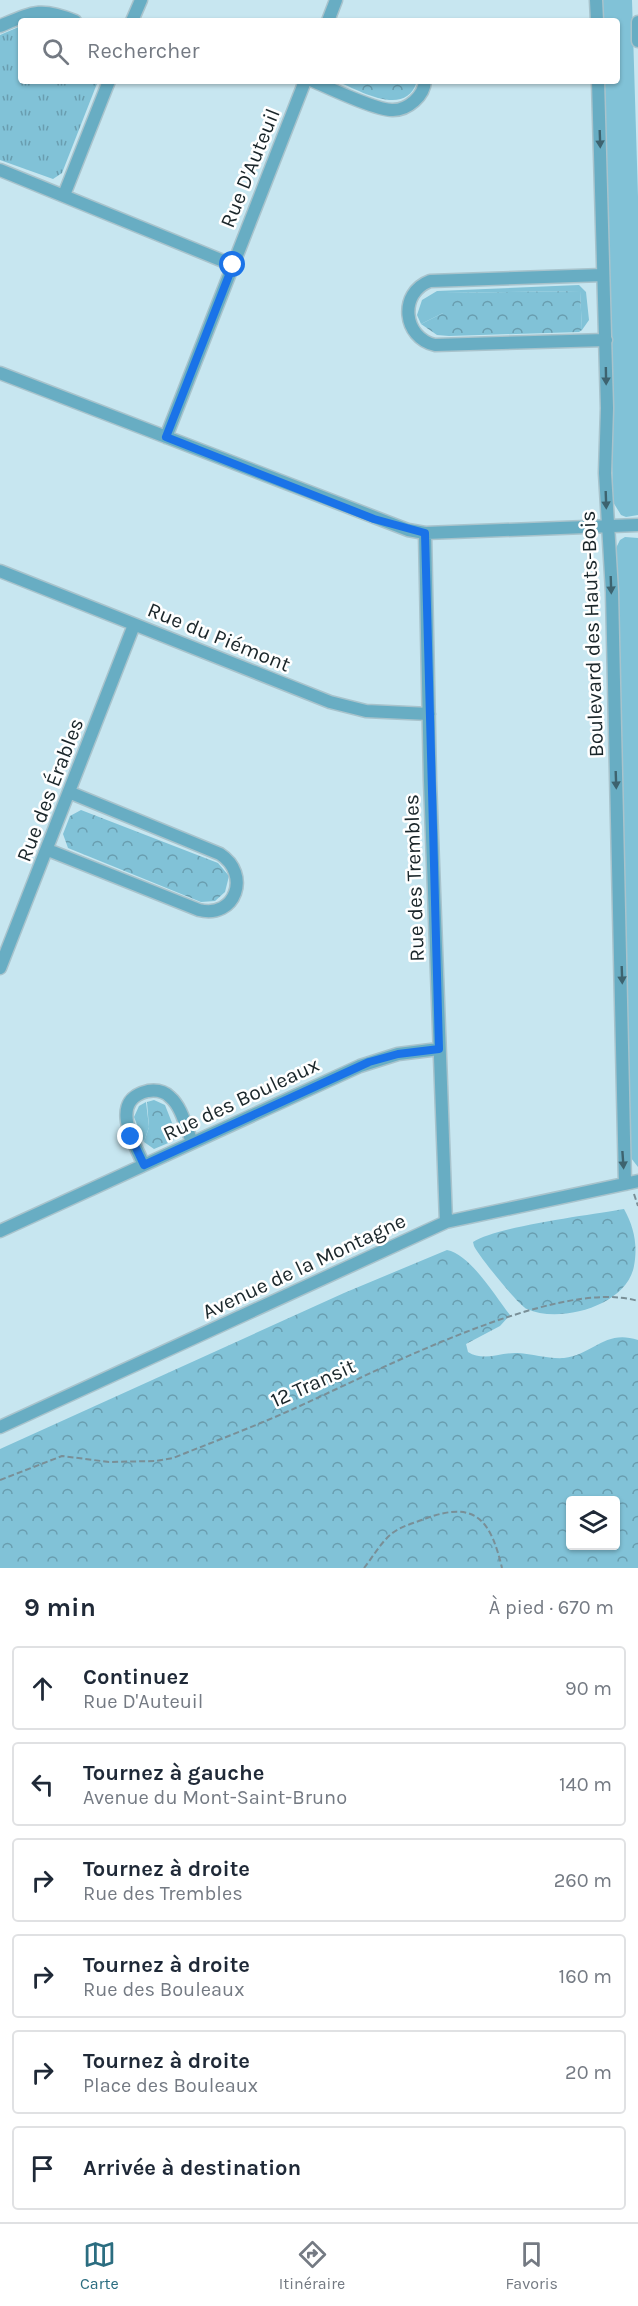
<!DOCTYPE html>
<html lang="fr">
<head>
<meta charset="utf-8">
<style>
  :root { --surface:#fff; --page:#f6f6f7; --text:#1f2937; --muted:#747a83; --line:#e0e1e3; --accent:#2b6d80 }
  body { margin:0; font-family:Karla,sans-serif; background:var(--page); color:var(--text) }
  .controls { position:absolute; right:18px; bottom:18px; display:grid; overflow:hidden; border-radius:6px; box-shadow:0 2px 4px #0004 }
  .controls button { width:54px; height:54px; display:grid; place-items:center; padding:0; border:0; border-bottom:2px solid var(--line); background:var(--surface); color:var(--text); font:30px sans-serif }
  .stop { position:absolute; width:18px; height:18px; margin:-14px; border:4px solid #1a73e8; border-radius:50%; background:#fff }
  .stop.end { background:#1a73e8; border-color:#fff; box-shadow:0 2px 6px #0008 }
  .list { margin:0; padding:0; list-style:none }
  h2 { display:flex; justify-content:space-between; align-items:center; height:78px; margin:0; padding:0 24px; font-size:26px }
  h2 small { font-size:20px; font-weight:400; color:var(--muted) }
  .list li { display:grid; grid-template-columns:39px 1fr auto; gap:18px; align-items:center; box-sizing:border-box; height:84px; margin:0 12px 12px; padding:0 12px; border:2px solid var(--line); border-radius:6px }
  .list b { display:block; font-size:22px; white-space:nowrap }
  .list p { margin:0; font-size:20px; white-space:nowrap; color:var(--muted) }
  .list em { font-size:20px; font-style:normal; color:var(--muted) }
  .icon { flex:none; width:33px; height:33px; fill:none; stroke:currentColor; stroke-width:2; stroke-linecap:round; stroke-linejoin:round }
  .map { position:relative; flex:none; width:638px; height:1568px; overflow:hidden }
  .search { position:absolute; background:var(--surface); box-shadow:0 2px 4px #0004; left:18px; right:18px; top:18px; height:66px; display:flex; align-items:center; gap:15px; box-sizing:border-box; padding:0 21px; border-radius:6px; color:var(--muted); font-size:22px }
  .sheet { height:654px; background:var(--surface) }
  nav { display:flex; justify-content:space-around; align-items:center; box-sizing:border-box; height:84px; border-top:2px solid var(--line); background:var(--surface); font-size:16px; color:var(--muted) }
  nav a { display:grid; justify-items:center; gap:3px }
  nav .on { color:var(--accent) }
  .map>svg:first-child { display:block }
</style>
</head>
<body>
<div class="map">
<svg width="638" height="1568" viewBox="0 0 638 1568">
  <defs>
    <pattern id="forest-crowns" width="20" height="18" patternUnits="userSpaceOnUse" patternTransform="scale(1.5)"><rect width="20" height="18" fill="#81c2d7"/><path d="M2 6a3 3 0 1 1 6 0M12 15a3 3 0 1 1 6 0" fill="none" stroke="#699daf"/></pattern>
    <pattern id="park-tufts" width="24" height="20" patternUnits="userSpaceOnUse" patternTransform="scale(1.5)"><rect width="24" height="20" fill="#81c2d7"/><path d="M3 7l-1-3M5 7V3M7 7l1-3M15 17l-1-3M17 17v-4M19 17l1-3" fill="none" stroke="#699daf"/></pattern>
  </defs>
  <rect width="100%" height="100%" fill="#c7e6f0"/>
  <path fill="#81c2d7" d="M601 0H632L638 197V515L626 517 621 515 613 502 603 81H617V21H602Z
    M579 285 586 292 589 320 582 330 580 291 444 293 443 313 421 324 417 315 422 300 437 291Z
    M625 537 638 538V1167L631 1158 615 550 620 540Z
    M146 1102 149 1127 144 1142 134 1117 139 1106Z"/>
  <path fill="url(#forest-crowns)" fill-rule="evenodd" d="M336 81H417C406 119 359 90 336 81Z
    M580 291 582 330 579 332 449 336 437 335 421 324 443 313V293Z
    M81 810 218 863 229 876 225 892 215 901 201 902 68 848 63 834 70 816Z
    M154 1100 165 1105 176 1133 173 1141 154 1149 144 1142 149 1127 147 1102Z
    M624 1209C634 1227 638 1245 634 1266 627 1306 559 1324 527 1309 519 1306 478 1255 474 1246L473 1242C498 1226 591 1215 624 1209Z
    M447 1250C471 1255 495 1296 510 1315L500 1326 466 1344 468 1352C484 1362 500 1352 518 1353 533 1354 549 1359 564 1358 594 1354 605 1329 638 1340V1568H0V1449L344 1293ZM570 1500H616V1546H570Z"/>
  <path fill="url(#park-tufts)" d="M21 26V81H98L62 173 53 179 0 160V35Z"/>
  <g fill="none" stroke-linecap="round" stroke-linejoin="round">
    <g stroke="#a8c3cc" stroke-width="15">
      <path id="minor" d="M596 0 597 21
        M132 21 141 0
        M328 21 336 0
        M638 22V41
        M0 26C33 12 41 7 75 21
        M313 81C329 88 378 111 393 110 408 110 424 96 425 81
        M598 81 607 408 605 473 612 592 625 1184
        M0 170 233 265
        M64 195 109 81
        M603 275 430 281C398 293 403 338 435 345L606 340
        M0 373 408 530 425 533 638 525
        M166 437 305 81
        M425 533 430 781 446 1222
        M0 571 330 702 366 711 429 714
        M48 850 199 910C236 919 251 874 220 854L71 793
        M0 968 134 625
        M144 1165C134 1143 108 1100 148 1091 155 1090 164 1091 170 1097 182 1107 186 1128 192 1142
        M0 1231 360 1066 398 1054 439 1049
        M0 1427 446 1222 638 1181"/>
    </g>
    <path stroke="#798f97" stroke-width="2" stroke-dasharray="6 3" stroke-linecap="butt" d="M634 1194 638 1206
      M0 1480 62 1456 109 1462 156 1461 173 1458C213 1442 253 1427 291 1410 370 1375 556 1276 638 1301
      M364 1568C372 1558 380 1544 390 1535 400 1526 415 1523 427 1518 477 1500 491 1522 502 1568"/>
    <use href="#minor" stroke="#68adc3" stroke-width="12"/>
  </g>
  <defs><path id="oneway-solid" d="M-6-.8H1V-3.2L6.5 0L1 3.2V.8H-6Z" transform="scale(1.5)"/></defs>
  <g fill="#3d636f">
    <use href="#oneway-solid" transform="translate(600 139) rotate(88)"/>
    <use href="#oneway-solid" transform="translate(606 376) rotate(89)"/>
    <use href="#oneway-solid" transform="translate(606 500) rotate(88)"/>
    <use href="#oneway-solid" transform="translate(611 585) rotate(88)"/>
    <use href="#oneway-solid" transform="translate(616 780) rotate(88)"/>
    <use href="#oneway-solid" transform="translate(622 975) rotate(88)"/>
    <use href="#oneway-solid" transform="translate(623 1160) rotate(86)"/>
  </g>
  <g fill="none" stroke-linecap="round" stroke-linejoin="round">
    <path stroke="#1a73e8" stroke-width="8" d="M131 1137 144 1165 369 1062 398 1054 439 1049 425 533 374 519 166 437 233 265"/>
  </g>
  <g text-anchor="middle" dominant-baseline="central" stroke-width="5" stroke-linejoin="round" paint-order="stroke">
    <g font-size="21" fill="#1a262a" stroke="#fff">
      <text transform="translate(250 168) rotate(-68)">Rue D'Auteuil</text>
      <text transform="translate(592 634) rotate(-92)">Boulevard des Hauts-Bois</text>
      <text transform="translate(219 637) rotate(22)">Rue du Piémont</text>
      <text transform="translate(50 790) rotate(-69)">Rue des Érables</text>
      <text transform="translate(414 878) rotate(-92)">Rue des Trembles</text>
      <text transform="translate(241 1099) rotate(-25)">Rue des Bouleaux</text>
      <text transform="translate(304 1266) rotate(-25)">Avenue de la Montagne</text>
      <text transform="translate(313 1383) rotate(-24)">12 Transit</text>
    </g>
  </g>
</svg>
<div class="controls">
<button><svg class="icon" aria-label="layers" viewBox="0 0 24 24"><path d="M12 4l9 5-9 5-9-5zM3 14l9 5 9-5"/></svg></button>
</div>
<div class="stop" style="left:233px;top:265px"></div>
<div class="stop end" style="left:131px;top:1137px"></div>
<div class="search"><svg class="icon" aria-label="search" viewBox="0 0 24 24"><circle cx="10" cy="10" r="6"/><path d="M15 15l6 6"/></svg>Rechercher</div>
</div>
<section class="sheet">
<h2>9 min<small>À pied · 670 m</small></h2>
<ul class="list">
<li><svg class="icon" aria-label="ahead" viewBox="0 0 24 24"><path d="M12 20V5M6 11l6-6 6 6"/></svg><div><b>Continuez</b><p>Rue D'Auteuil</p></div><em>90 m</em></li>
<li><svg class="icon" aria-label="left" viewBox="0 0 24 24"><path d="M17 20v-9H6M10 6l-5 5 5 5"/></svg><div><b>Tournez à gauche</b><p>Avenue du Mont-Saint-Bruno</p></div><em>140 m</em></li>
<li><svg class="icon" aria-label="right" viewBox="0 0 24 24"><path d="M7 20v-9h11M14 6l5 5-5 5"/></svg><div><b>Tournez à droite</b><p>Rue des Trembles</p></div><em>260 m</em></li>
<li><svg class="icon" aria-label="right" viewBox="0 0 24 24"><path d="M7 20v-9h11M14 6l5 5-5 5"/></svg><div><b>Tournez à droite</b><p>Rue des Bouleaux</p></div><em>160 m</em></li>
<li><svg class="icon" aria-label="right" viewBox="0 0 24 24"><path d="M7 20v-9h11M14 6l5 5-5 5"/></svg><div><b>Tournez à droite</b><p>Place des Bouleaux</p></div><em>20 m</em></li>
<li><svg class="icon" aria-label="arrive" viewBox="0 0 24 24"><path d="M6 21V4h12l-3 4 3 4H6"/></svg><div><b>Arrivée à destination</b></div></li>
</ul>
</section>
<nav>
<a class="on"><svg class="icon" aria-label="map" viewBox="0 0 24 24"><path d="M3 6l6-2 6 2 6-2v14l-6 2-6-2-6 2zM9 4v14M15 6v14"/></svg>Carte</a>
<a><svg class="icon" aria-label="directions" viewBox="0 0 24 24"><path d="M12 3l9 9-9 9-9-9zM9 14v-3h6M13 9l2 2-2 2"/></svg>Itinéraire</a>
<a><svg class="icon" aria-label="saved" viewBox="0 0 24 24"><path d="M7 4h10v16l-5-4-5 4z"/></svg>Favoris</a>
</nav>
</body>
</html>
